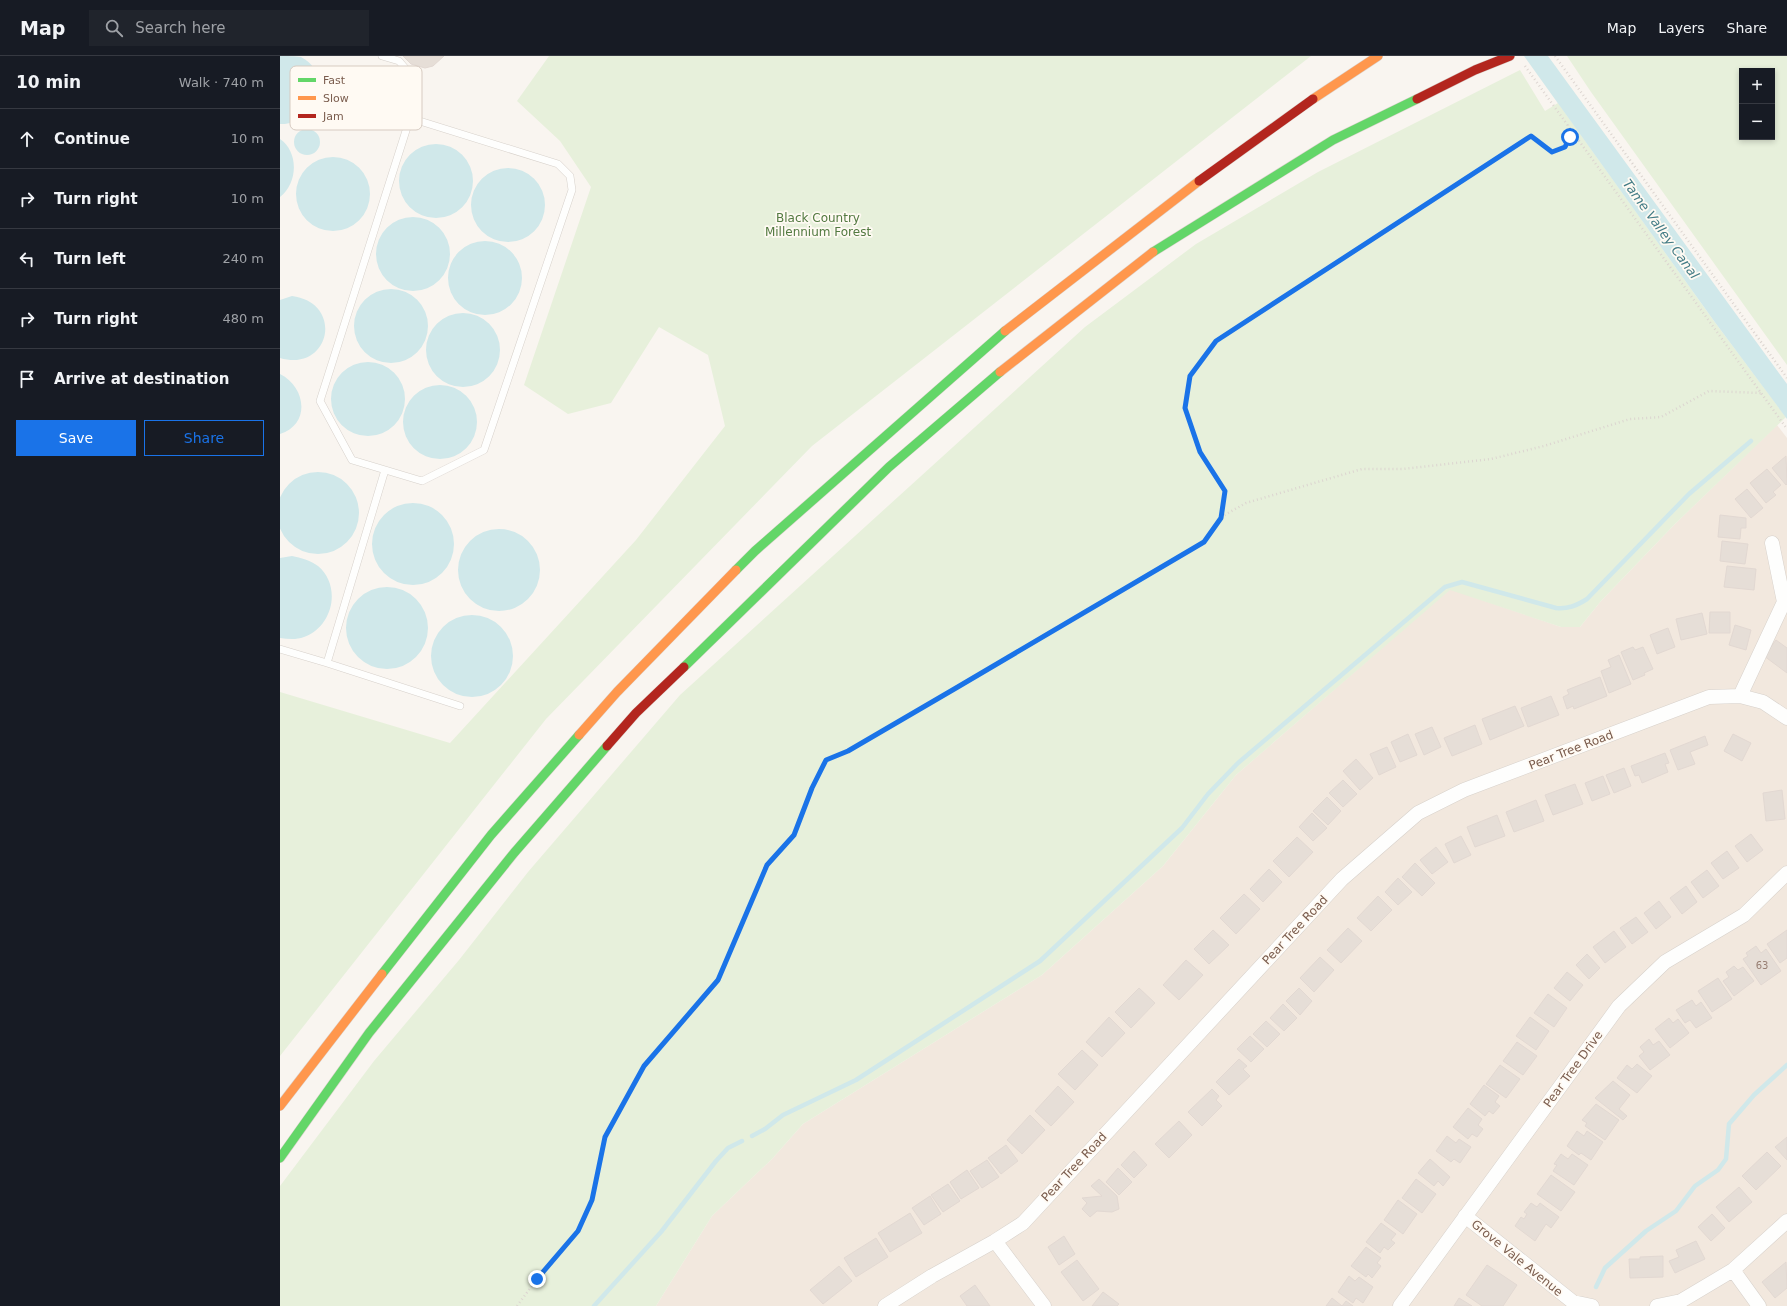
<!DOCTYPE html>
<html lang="en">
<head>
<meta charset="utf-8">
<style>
  :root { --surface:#171b24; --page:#20242c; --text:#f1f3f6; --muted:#9ea1a6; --line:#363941; --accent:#1a73e8 }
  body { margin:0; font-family:"DejaVu Sans",sans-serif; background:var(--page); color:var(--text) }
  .controls { position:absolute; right:12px; top:12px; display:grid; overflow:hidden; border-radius:0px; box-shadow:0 2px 6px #0003 }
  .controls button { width:36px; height:36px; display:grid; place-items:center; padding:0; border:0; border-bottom:1px solid var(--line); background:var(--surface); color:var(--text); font:20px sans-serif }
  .stop { position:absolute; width:12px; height:12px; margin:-9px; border:3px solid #1a73e8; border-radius:50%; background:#fff }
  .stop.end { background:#1a73e8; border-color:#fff; box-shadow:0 1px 4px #0008 }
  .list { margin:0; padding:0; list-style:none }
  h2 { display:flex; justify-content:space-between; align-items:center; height:52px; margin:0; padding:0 16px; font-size:17px }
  h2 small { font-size:13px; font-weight:400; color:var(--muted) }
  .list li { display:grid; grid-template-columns:26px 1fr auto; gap:12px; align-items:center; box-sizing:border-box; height:60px; padding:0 16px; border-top:1px solid var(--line) }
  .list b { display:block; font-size:15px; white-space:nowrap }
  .list em { font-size:13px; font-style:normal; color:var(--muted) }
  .actions { display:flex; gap:8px; padding:12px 16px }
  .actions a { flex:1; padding:9px 0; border:1px solid var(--accent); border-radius:0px; text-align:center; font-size:14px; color:var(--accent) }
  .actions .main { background:var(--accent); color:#fff }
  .icon { flex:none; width:22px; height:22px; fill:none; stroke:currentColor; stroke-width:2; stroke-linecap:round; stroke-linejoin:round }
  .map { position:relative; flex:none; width:1507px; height:1250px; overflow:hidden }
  header { display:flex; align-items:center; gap:24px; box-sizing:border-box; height:56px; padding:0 20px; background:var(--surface); border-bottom:1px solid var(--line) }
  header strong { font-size:19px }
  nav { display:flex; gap:22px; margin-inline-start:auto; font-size:14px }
  .search { width:280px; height:36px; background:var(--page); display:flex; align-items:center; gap:10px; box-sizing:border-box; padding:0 14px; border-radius:0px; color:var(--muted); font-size:15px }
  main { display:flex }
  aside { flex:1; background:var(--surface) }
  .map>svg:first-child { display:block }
</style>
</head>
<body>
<header>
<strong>Map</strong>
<div class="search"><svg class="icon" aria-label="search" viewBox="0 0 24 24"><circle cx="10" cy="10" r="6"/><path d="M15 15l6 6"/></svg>Search here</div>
<nav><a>Map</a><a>Layers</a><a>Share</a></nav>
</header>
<main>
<aside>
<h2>10 min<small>Walk · 740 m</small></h2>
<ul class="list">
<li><svg class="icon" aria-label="ahead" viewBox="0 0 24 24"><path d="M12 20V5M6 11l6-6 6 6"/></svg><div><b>Continue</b></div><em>10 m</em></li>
<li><svg class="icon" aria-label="right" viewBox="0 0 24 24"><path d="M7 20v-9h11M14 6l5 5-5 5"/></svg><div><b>Turn right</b></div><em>10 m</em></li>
<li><svg class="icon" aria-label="left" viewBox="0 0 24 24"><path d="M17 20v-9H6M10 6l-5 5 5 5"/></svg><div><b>Turn left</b></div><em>240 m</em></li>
<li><svg class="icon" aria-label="right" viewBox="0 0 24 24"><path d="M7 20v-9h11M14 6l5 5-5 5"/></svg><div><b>Turn right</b></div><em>480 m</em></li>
<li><svg class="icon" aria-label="arrive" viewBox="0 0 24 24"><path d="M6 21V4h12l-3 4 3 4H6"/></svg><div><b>Arrive at destination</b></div></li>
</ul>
<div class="actions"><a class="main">Save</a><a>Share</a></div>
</aside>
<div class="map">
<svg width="1507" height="1250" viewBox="0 0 1507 1250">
  <rect width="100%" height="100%" fill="#f9f5f0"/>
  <path fill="#f2e8de" d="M1497 369 1507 382V1250H376L432 1160 492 1103 523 1068 762 919 883 810 956 719 1170 533 1281 571H1300L1321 545 1395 468Z"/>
  <path fill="#e7f0db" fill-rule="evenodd" d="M269 0H1031L532 390 266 663 0 1000V636L170 687 356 484 445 370 428 299 379 271 331 347 288 358 244 329 311 131 280 85 237 45Z
    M1287 0H1507V309L1311 36ZM1462 15H1492V81H1462Z
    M1240 14 1265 55 1278 47 1434 265 1506 361 1395 468 1321 545 1300 571H1281L1170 534 956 719 883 810 762 919 523 1068 492 1103 432 1160 376 1250H0V1130L94 1005 179 904 248 816 400 639 805 271 916 188 1038 116Z"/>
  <path fill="#d0e8ea" d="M0 0C6 0 16 0 21 1 54 17 35 69 0 68Z
    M1244 0H1268L1507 328V363L1434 265Z
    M14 86a13 13 0 1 1 26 0a13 13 0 1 1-26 0Z
    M0 83C19 96 18 127 0 141Z
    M119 125a37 37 0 1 1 74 0a37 37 0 1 1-74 0Z
    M16 138a37 37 0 1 1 74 0a37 37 0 1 1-74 0Z
    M191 149a37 37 0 1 1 74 0a37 37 0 1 1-74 0Z
    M96 198a37 37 0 1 1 74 0a37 37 0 1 1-74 0Z
    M168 222a37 37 0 1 1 74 0a37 37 0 1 1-74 0Z
    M74 270a37 37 0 1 1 74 0a37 37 0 1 1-74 0Z
    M12 240C65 247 50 317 0 302V244Z
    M146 294a37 37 0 1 1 74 0a37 37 0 1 1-74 0Z
    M51 343a37 37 0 1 1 74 0a37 37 0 1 1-74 0Z
    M0 318C26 331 31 368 0 378Z
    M123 366a37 37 0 1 1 74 0a37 37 0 1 1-74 0Z
    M-3 457a41 41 0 1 1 82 0a41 41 0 1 1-82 0Z
    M92 488a41 41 0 1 1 82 0a41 41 0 1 1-82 0Z
    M178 514a41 41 0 1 1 82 0a41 41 0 1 1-82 0Z
    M12 500C21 502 30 504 38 510 62 530 53 571 24 581 16 584 8 583 0 582V502Z
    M66 572a41 41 0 1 1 82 0a41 41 0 1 1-82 0Z
    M151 600a41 41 0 1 1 82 0a41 41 0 1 1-82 0Z"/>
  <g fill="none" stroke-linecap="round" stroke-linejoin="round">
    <path stroke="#d0e8ea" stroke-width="4.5" d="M472 1080 485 1073 503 1059 576 1024 760 905 902 772 928 738 958 707 1165 531 1182 526 1276 552C1288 553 1296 550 1307 543L1409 438 1471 385
      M1316 1231 1325 1212 1366 1175 1396 1155 1415 1130 1438 1114 1446 1103 1449 1068 1474 1039 1507 1009
      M314 1250 381 1176 436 1105 448 1092 462 1085"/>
  </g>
  <path fill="#e6ded7" stroke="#e2d8d2" d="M123 0H164L153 10 145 12 131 8Z
    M1506 400 1507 428 1506 429 1492 412Z
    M1487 413 1501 429 1493 436 1496 439 1486 447 1470 427Z
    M1467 433 1483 452 1471 462 1455 443Z
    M1440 459 1466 462V472H1461L1460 483 1438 481Z
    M1442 485 1468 488 1465 508 1440 505Z
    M1447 510 1476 513 1474 534 1444 531Z
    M1430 556H1450V577H1429Z
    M1422 557 1427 578 1401 584 1396 563Z
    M1455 569 1471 574 1466 594 1449 589Z
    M1388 572 1395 591 1377 598 1370 579Z
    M1496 584 1507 592V617L1484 600Z
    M1353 591 1355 594 1363 591 1373 613 1364 617 1365 619 1353 624 1341 596Z
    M1339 599 1351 628 1329 637 1321 615 1331 611 1328 604Z
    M1320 621 1327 640 1294 653 1293 650 1287 653 1283 641 1289 638 1287 634Z
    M1271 640 1279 659 1248 671 1241 652Z
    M1235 650 1244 670 1210 684 1202 663Z
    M1195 669 1202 688 1172 700 1164 682Z
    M1152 671 1161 691 1144 699 1135 678Z
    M1128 678 1137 699 1120 706 1111 686Z
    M1453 678 1471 687 1462 705 1444 695Z
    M1425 680 1428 689 1410 696 1415 708 1398 714 1390 694Z
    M1107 691 1116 711 1099 719 1090 698Z
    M1385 697 1389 707 1385 708 1388 716 1362 727 1359 719 1355 720 1351 710Z
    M1076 703 1093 722 1080 734 1063 715Z
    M1344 712 1351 730 1334 737 1326 719Z
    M1323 720 1330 738 1312 745 1305 727Z
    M1063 724 1077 738 1063 751 1049 737Z
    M1295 728 1303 748 1273 759 1265 739Z
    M1502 734 1505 763 1486 765 1483 737Z
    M1047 741 1061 755 1048 769 1033 755Z
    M1256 744 1264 765 1234 776 1226 756Z
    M1032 757 1047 772 1033 785 1019 771Z
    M1217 759 1225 780 1195 791 1187 771Z
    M1471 778 1483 794 1467 806 1455 790Z
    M1181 780 1191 799 1174 807 1165 788Z
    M1017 781 1033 796 1009 821 993 805Z
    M1156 791 1168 806 1152 818 1140 804Z
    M1447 795 1459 812 1443 823 1431 807Z
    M1135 807 1155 827 1142 840 1122 821Z
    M989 813 1002 826 983 846 970 833Z
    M1427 814 1439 830 1423 842 1411 826Z
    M1118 822 1132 836 1118 849 1105 836Z
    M1406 830 1417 846 1402 858 1390 842Z
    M964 838 980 853 956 878 940 862Z
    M1098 840 1112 854 1091 875 1077 862Z
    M1379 845 1391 861 1376 873 1364 857Z
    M1356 861 1368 876 1352 888 1340 872Z
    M1068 872 1082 885 1061 907 1047 894Z
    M933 874 949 889 929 908 914 893Z
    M1507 874V902L1500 907 1487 888Z
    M1334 875 1346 891 1325 907 1313 891Z
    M1476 890 1481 897 1486 893 1501 915 1481 929 1463 903 1468 900 1466 897Z
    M1307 898 1320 912 1309 923 1296 909Z
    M1040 901 1054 914 1034 936 1020 922Z
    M906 904 923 919 899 944 883 929Z
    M1454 910 1458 914 1463 911 1474 925 1454 940 1443 925 1449 921 1446 916Z
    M1287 916 1303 929 1290 945 1274 932Z
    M1438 922 1452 943 1432 956 1418 935Z
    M859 932 875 947 851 972 835 956Z
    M1019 932 1032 945 1020 959 1006 945Z
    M1268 938 1287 952 1274 971 1254 957Z
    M1412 944 1416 950 1421 946 1432 962 1416 972 1410 964 1405 967 1396 954Z
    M1003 948 1017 962 1004 975 990 962Z
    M829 961 845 977 822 1001 806 986Z
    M1250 961 1269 975 1256 994 1236 980Z
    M1389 962 1393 967 1398 963 1409 977 1390 992 1375 973Z
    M986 965 1000 978 987 991 973 978Z
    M970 980 984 993 971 1006 957 993Z
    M1369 983 1373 989 1379 985 1390 999 1370 1014 1359 1000 1364 996 1360 991Z
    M1237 986 1257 1000 1243 1019 1223 1005Z
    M802 994 818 1009 795 1034 778 1018Z
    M959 1003 967 1010 963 1013 970 1020 949 1039 936 1026Z
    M1357 1008 1372 1020 1357 1037 1337 1022 1347 1009 1352 1013Z
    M1220 1009 1240 1023 1226 1042 1206 1028Z
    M1333 1025 1350 1039 1339 1053 1347 1060 1343 1064 1315 1042Z
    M1204 1029 1219 1040 1215 1046 1220 1050 1213 1058 1209 1055 1205 1060 1190 1048Z
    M778 1030 794 1046 771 1070 755 1055Z
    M932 1033 939 1040 936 1044 942 1050 922 1070 908 1056Z
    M1316 1048 1339 1064 1325 1084 1305 1070 1307 1067 1302 1064Z
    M1188 1052 1202 1063 1198 1069 1203 1073 1197 1081 1192 1078 1188 1083 1173 1071Z
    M750 1059 765 1074 742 1098 727 1084Z
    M899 1065 912 1079 889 1102 875 1088Z
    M1297 1075 1304 1080 1307 1075 1323 1086 1311 1104 1301 1097 1299 1099 1287 1090Z
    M1167 1080 1176 1087 1179 1083 1191 1091 1180 1107 1174 1103 1171 1106 1156 1095Z
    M1507 1081V1104L1495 1091Z
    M726 1089 738 1105 721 1118 708 1102Z
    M854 1095 867 1109 854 1122 841 1109Z
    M1487 1096 1501 1110 1476 1134 1462 1120Z
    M1281 1098 1288 1103 1292 1098 1308 1109 1294 1129 1273 1115 1277 1109 1274 1108Z
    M1150 1103 1170 1121 1163 1130 1158 1125 1154 1130 1138 1117Z
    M707 1104 719 1121 702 1132 690 1115Z
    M838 1112 852 1126 839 1139 826 1126Z
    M687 1114 699 1132 681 1143 670 1126Z
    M1271 1119 1295 1136 1281 1155 1257 1138Z
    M819 1123 837 1140 839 1153 832 1156 817 1155 810 1161 802 1153 807 1147 802 1142 822 1140 811 1130Z
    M1136 1123 1156 1138 1142 1157 1122 1142Z
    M668 1128 680 1145 663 1156 651 1139Z
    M1459 1131 1472 1146 1449 1166 1436 1151Z
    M650 1140 661 1158 644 1169 632 1152Z
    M1118 1144 1137 1158 1123 1178 1104 1164Z
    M1251 1147 1257 1151 1260 1147 1279 1161 1271 1172 1266 1168 1255 1185 1235 1170 1241 1161 1244 1163 1247 1158 1244 1156Z
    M630 1157 642 1177 610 1196 598 1177Z
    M1432 1158 1445 1172 1431 1185 1418 1171Z
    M1101 1167 1116 1178 1111 1184 1115 1187 1108 1194 1104 1191 1100 1197 1086 1186Z
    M784 1180 795 1198 779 1209 768 1191Z
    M596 1182 608 1201 576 1221 564 1202Z
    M1416 1185 1425 1203 1395 1217 1389 1205 1399 1201 1396 1194Z
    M1086 1191 1101 1202 1097 1207 1101 1210 1092 1222 1088 1218 1086 1221 1071 1210Z
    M1383 1200V1221L1350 1222 1349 1203H1360V1201Z
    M797 1204 819 1233 803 1245 781 1216Z
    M1506 1206 1507 1232 1495 1242 1482 1226Z
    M1207 1209 1237 1229 1223 1250H1202L1186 1239Z
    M559 1210 572 1225 543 1248 530 1234Z
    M1069 1220 1075 1225 1079 1221 1093 1231 1083 1247 1076 1242 1073 1247 1058 1236Z
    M695 1229 710 1250H687L680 1240Z
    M823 1236 839 1248 837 1250H812Z
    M1052 1242 1062 1250 1066 1245 1073 1250H1046Z
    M1179 1242 1192 1250H1174Z"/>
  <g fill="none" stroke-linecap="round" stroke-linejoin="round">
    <g stroke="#d7d1cb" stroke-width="8">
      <path id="lane" d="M102 0 119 5 131 19 136 43 130 62 40 345 72 404 142 425 204 394 292 134 290 120 278 108 130 62
        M0 593 47 607 105 414
        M47 607 180 650"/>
    </g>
    <g stroke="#d7d1cb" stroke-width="15">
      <path id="street" d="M1460 640 1504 546 1492 487
        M1185 1160 1293 1246 1312 1250
        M1453 1214 1479 1250
        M605 1250 652 1220 715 1185
        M764 1250 715 1185 743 1167 1062 823 1138 757 1184 734 1429 641 1460 640 1483 646 1507 662
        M1120 1250 1339 950 1385 906 1464 859 1507 817
        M1377 1250 1401 1245 1453 1214 1507 1165"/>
    </g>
    <g stroke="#dad1cc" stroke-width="10">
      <path id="fast" d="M873 196 1053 84 1137 43
        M456 514 475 495 725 275
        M404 611 609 411 720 316
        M102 918 211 779 299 679
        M0 1102 89 977 234 797 327 690"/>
    </g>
    <g stroke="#dad1cc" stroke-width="10">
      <path id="slow" d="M1033 43 1098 0
        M725 275 919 125
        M720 316 873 196
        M299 679 337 636 456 514
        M0 1050 102 918"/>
    </g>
    <g stroke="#dad1cc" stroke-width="10">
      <path id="jam" d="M1137 43 1195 14 1230 0
        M919 125 1033 43
        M327 690 356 657 404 611"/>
    </g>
    <path stroke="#dcd5d0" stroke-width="2.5" stroke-dasharray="1 3" stroke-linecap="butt" d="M1275 0 1507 322
      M1245 10 1507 373
      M941 461 966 447 1082 413H1123L1211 403 1264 390 1350 363 1381 361 1429 335 1481 337
      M237 1250 257 1223 298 1175 312 1144 325 1081 364 1010 438 924 487 809 514 779 532 732 546 705 567 695 676 633 924 486 941 462 945 435 920 396 905 352 910 320 936 285 1251 81 1272 96 1285 91 1290 81 1288 69"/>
    <use href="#lane" stroke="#fefefd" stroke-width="7"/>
    <use href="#street" stroke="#fefefd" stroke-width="14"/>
    <use href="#fast" stroke="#63d668" stroke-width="9"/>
    <use href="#slow" stroke="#ff974d" stroke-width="9"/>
    <use href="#jam" stroke="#b3261e" stroke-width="9"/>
  </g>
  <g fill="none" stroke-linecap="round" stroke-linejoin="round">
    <path stroke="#1a73e8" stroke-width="5" d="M257 1223 298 1175 312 1144 325 1081 364 1010 438 924 487 809 514 779 532 732 546 704 568 695 676 632 924 486 941 462 945 435 920 396 905 352 910 320 936 285 1251 80 1272 96 1285 91 1290 81"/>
  </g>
  <g text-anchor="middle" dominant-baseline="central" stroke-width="3.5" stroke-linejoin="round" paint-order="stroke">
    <g font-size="10" fill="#977e72">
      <text x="1482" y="909">63</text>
    </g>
    <g font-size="12" fill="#537a41" stroke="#fffaf3">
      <text x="538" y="162">Black Country<tspan x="538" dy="14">Millennium Forest</tspan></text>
    </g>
    <g font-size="12" fill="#7a5c4d" stroke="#fffaf3">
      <text transform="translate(1291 694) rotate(-21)">Pear Tree Road</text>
      <text transform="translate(1015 874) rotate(-47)">Pear Tree Road</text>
      <text transform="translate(1293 1013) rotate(-54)">Pear Tree Drive</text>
      <text transform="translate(794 1111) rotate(-47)">Pear Tree Road</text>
      <text transform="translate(1237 1202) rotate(39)">Grove Vale Avenue</text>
    </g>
    <g font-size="13" font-style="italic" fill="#437c86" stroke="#fffaf3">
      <text transform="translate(1381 173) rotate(54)">Tame Valley Canal</text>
    </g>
  </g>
  <rect x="10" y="10" width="132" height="64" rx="6" fill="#fffaf3" stroke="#d7cbc1" stroke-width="1"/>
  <rect x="18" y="22" width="18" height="4" fill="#63d668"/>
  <rect x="18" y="40" width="18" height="4" fill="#ff974d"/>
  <rect x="18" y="58" width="18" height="4" fill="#b3261e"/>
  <g font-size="11" fill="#7a5c4d">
    <text x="43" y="28">Fast</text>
    <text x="43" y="46">Slow</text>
    <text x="43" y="64">Jam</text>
  </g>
</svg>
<div class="controls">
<button>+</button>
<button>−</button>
</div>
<div class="stop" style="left:1290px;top:81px"></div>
<div class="stop end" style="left:257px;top:1223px"></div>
</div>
</main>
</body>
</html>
